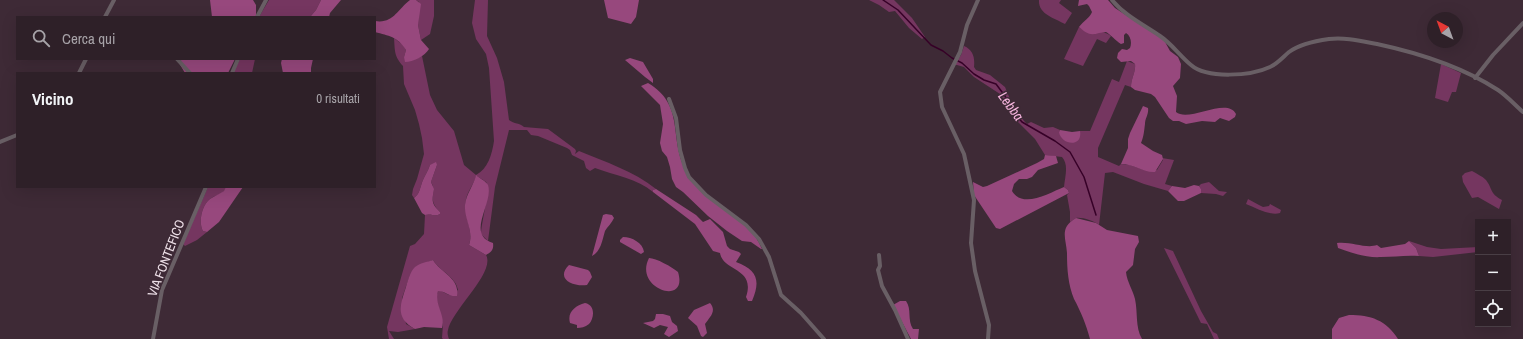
<!DOCTYPE html>
<html lang="it">
<head>
<meta charset="utf-8">
<style>
  :root { --surface:#2e2028; --page:#362830; --text:#f1f3f6; --muted:#a7a3a8; --line:#493e45 }
  body { margin:0; font-family:"Archivo Narrow",sans-serif; background:var(--page); color:var(--text) }
  .controls { position:absolute; right:12px; bottom:12px; display:grid; overflow:hidden; border-radius:0px; box-shadow:0 4px 16px #0002 }
  .controls button { width:36px; height:36px; display:grid; place-items:center; padding:0; border:0; border-bottom:1px solid var(--line); background:var(--surface); color:var(--text); font:20px sans-serif }
  .compass { position:absolute; left:1427px; top:12px; width:36px; height:36px; border-radius:50%; background:var(--surface); box-shadow:0 4px 16px #0002; rotate:319deg }
  .list { margin:0; padding:0; list-style:none }
  h2 { display:flex; justify-content:space-between; align-items:center; height:52px; margin:0; padding:0 16px; font-size:17px }
  h2 small { font-size:13px; font-weight:400; color:var(--muted) }
  .icon { flex:none; width:22px; height:22px; fill:none; stroke:currentColor; stroke-width:2; stroke-linecap:round; stroke-linejoin:round }
  .map { position:relative; flex:none; width:1523px; height:339px; overflow:hidden }
  .search { position:absolute; background:var(--surface); box-shadow:0 4px 16px #0002; left:16px; top:16px; width:360px; height:44px; display:flex; align-items:center; gap:10px; box-sizing:border-box; padding:0 14px; border-radius:0px; color:var(--muted); font-size:15px }
  .panel { position:absolute; background:var(--surface); box-shadow:0 4px 16px #0002; left:16px; top:72px; width:360px; height:116px; border-radius:0px }
  .map>svg:first-child { display:block }
</style>
</head>
<body>
<div class="map">
<svg width="1523" height="339" viewBox="0 0 1523 339">
  <rect width="100%" height="100%" fill="#3e2a36"/>
  <path fill="#753660" d="M269 0H321L316 10 310 17H259Z
    M416 0H434V16L430 34 421 40 418 25 419 2Z
    M475 0H488L487 36 497 58 504 82 509 120C514 124 520 123 524 127L548 129 575 149 576 151 575 154 579 151C605 162 634 171 656 189L653 190V192C638 179 614 175 595 168L590 171 586 168 584 161 572 155 570 150 567 148 538 136 531 135 527 130H509L495 187 488 241 481 234C481 224 491 187 486 182 483 180 479 177 476 176 474 184 468 190 466 199 463 215 474 230 469 245L486 255C496 272 451 311 448 330 447 333 448 336 449 339H443L442 338 443 324 436 298 438 291H441L449 295 458 290C456 277 440 271 433 260L416 267 410 275 402 298 406 324 415 329 398 332 389 331 394 339H389L387 327 410 246 415 244 424 234 425 215C431 213 435 217 440 214V212C426 198 438 194 431 182L437 165H430C428 171 425 175 423 180 420 187 420 194 414 198L412 195 413 189 417 179 424 154 422 138 419 124 415 110 404 84 403 66C394 56 395 51 394 38L403 45 406 50 404 57 413 60 422 56 430 95 437 110 454 131 464 165 476 175C488 169 492 154 494 141L489 68 486 54 476 39 472 23Z
    M869 0H894L912 18 925 37 922 39 909 28 895 11 889 12 879 5Z
    M1039 0H1061L1059 3 1072 13 1065 24C1054 18 1038 14 1039 0Z
    M1079 27C1088 35 1102 28 1111 36L1106 43 1097 39 1083 66 1064 59Z
    M964 46C973 50 975 57 974 67L976 70 990 75 1005 87 1012 104 1024 121 1027 124 1031 122 1044 128 1053 127 1060 130 1059 132 1080 134V131H1090L1112 79 1119 82 1127 61 1135 64C1136 72 1131 78 1131 87L1125 85 1098 148V157L1119 166 1121 164 1130 165 1144 170H1157L1163 160 1162 158 1174 160 1165 184 1172 186 1168 191 1144 184 1113 172 1105 173 1099 225C1094 221 1082 217 1076 218 1074 219 1072 221 1070 222V212L1067 195 1069 193 1068 190 1064 187C1065 176 1069 165 1062 157L1045 155 1035 139 1018 122 1000 94 974 77 964 67 957 65H954L961 55Z
    M240 59H255L252 73H233Z
    M1441 64 1461 73 1456 92H1452L1448 102 1435 98Z
    M1472 171C1477 174 1482 176 1486 180 1493 189 1489 193 1502 200L1499 209 1478 197 1472 198 1463 182 1462 176 1465 173Z
    M1209 182 1219 191 1227 192 1223 196 1216 194 1201 193V189L1199 186 1201 184Z
    M208 187H226V189C222 195 215 195 210 199 202 205 198 222 203 231L207 232 197 240 185 246 183 244Z
    M1248 199 1259 205 1263 207 1269 206 1270 204 1281 210 1280 213C1270 216 1256 208 1246 204Z
    M1409 241 1427 247 1441 249 1478 247V252L1433 257 1419 256 1416 248Z
    M1164 248 1173 251 1201 311 1213 332 1217 334 1219 339H1214L1207 324 1201 323Z"/>
  <path fill="#97487d" d="M210 0H253L256 5V16L212 17Z
    M321 0H341L330 13 329 17H310L316 10Z
    M410 0H416L421 4 418 25 421 40 429 49C425 56 413 62 405 62L404 57 406 50C397 36 389 36 375 32V21C393 24 397 10 410 0Z
    M604 0H639L636 17 631 24 608 18Z
    M1079 0H1108L1115 8 1164 40 1170 51 1178 57 1181 64 1180 78 1173 86 1177 96 1176 112C1189 123 1227 96 1236 114L1235 117 1229 121 1220 118 1215 122 1202 121 1186 124 1179 121H1173L1169 118 1155 97 1151 94 1135 90 1131 87C1131 78 1136 72 1135 64L1131 61 1121 62 1117 58 1118 53 1122 49 1127 50 1130 48C1132 43 1131 36 1126 33L1124 35V43L1121 44C1116 41 1109 33 1106 32 1104 32 1101 33 1099 33 1090 36 1086 33 1079 27 1083 21 1090 18 1092 12L1089 6 1087 4 1078 6Z
    M630 58 643 62 653 79V83L645 77 625 60Z
    M182 59H235L228 73H185L179 63Z
    M282 59H313L311 68V73H283L281 63Z
    M648 83C685 105 669 137 685 169 702 203 748 213 762 249H761L751 242 742 241 727 231 708 216 683 192 676 187 672 179 670 167 667 157 662 151 660 143 663 124 660 105 641 86Z
    M1143 106 1148 108C1149 114 1145 118 1145 124 1144 131 1144 136 1141 143L1153 151 1162 155 1163 159 1155 172C1144 173 1134 164 1121 164L1128 148V139L1130 133Z
    M1060 130 1072 132 1080 131C1083 148 1061 145 1059 132Z
    M1045 155 1056 156 1058 163 1038 170 1032 177 1027 179H1019L1014 184 1012 191C1023 209 1049 193 1064 187L1068 190 1069 193 1000 229 996 228 974 195 973 182 983 187 987 186 1037 163 1044 159Z
    M436 162 437 165 431 182 434 189C432 201 431 203 440 212V214C435 217 431 213 425 215L422 213 414 198C420 194 420 187 423 180 425 175 428 171 430 165Z
    M476 175C479 178 486 181 488 185 494 203 465 234 493 243 494 250 491 252 486 255L469 245C474 231 464 219 465 205 466 194 474 185 476 175Z
    M1194 185 1199 186 1201 189V193L1184 201H1178L1168 191 1172 186 1185 188Z
    M226 187H243L219 222 207 232 203 231C198 222 202 205 210 199 214 196 220 194 224 191Z
    M656 189 696 215 703 222 710 219 723 232 727 246 730 249 739 252 741 254 736 262C757 270 761 280 752 301H748L746 297C756 267 723 272 720 253L713 251 695 224 653 192V190Z
    M606 214 612 215 614 218C612 223 607 227 605 231 602 241 601 251 592 256L603 215Z
    M1076 218 1096 223 1107 230 1138 236 1139 242 1135 249 1133 265 1126 272C1127 282 1133 290 1135 299 1138 313 1135 327 1142 339H1090C1086 324 1081 312 1074 299 1068 284 1067 269 1067 253 1066 238 1059 228 1076 218Z
    M623 237C632 237 643 243 644 252L641 254 620 242V240Z
    M1409 241 1416 248 1419 256C1405 255 1394 257 1381 257 1367 258 1351 253 1338 248L1337 243C1350 241 1366 249 1377 245L1381 248 1405 244Z
    M649 258C656 258 672 267 678 272 689 307 633 289 649 258Z
    M433 260C441 273 460 278 457 296 449 297 445 291 438 291 434 305 446 315 442 328L424 327 415 329C395 318 400 305 406 287 408 280 410 272 415 267 420 263 427 262 433 260Z
    M569 265 588 270 590 272 592 277 587 285C573 287 555 279 569 265Z
    M900 301H906C912 309 907 320 913 329H919L918 339H911L893 305Z
    M585 303C596 305 594 319 589 324 585 327 581 328 577 328V325L570 323C567 312 575 306 585 303Z
    M710 303C717 311 710 317 705 324L707 333 703 337 701 336 697 326 688 318 694 310Z
    M656 314H663L670 316 672 322 677 326 678 331 669 337 664 334 668 327 660 325 654 328 643 323 653 321 655 319Z
    M1349 315C1371 315 1386 320 1398 339H1332V329L1339 318Z"/>
  <g fill="none" stroke-linecap="round" stroke-linejoin="round">
    <path stroke="#360027" stroke-width="1.5" d="M883 0 898 10 931 45 943 51 952 58 962 63 974 74 984 80 996 84 1005 96 1012 110 1022 122 1055 141 1070 152 1084 177 1096 215"/>
    <path stroke="#695f65" stroke-width="4" d="M978 0 967 25 960 52 940 92 942 107 964 154 974 200 971 243 975 271 989 325 988 339
      M1112 0C1124 15 1144 25 1160 36 1172 44 1180 56 1191 65 1207 79 1251 76 1270 67 1277 64 1283 57 1289 52 1300 44 1315 41 1329 39 1345 37 1361 41 1377 44 1419 53 1461 66 1498 90 1507 96 1515 105 1523 112
      M105 17 114 0
      M257 17 266 0
      M177 59 190 73
      M79 73 86 59
      M232 73 238 59
      M1475 78 1493 55 1523 23
      M669 99 676 118 680 150 685 168 689 177 706 195 746 225 759 239 769 257 781 295 801 313 824 339
      M0 142 17 135
      M879 255 880 266 878 270 882 286 895 310 908 339
      M153 339 162 290 206 187"/>
  </g>
  <g text-anchor="middle" dominant-baseline="central" stroke-width="3" stroke-linejoin="round" paint-order="stroke">
    <g font-size="13" fill="#eee0e8" stroke="#3e2a36">
      <text transform="translate(166 258) rotate(-69)">VIA FONTEFICO</text>
    </g>
    <g font-size="14" font-style="italic" fill="#f7b5de" stroke="#3e2a36">
      <text transform="translate(1011 106) rotate(53)">Lebba</text>
    </g>
  </g>
</svg>
<div class="controls">
<button>+</button>
<button>−</button>
<button><svg class="icon" aria-label="locate" viewBox="0 0 24 24"><circle cx="12" cy="12" r="6"/><path d="M12 2v4M12 18v4M2 12h4M18 12h4"/></svg></button>
</div>
<svg class="compass" viewBox="-18 -18 36 36"><path d="M0-13l5 13h-10z" fill="#e53935"/><path d="M0 13l5-13h-10z" fill="#a7a3a8"/></svg>
<div class="search"><svg class="icon" aria-label="search" viewBox="0 0 24 24"><circle cx="10" cy="10" r="6"/><path d="M15 15l6 6"/></svg>Cerca qui</div>
<section class="panel">
<h2>Vicino<small>0 risultati</small></h2>
<ul class="list">
</ul>
</section>
</div>
</body>
</html>
